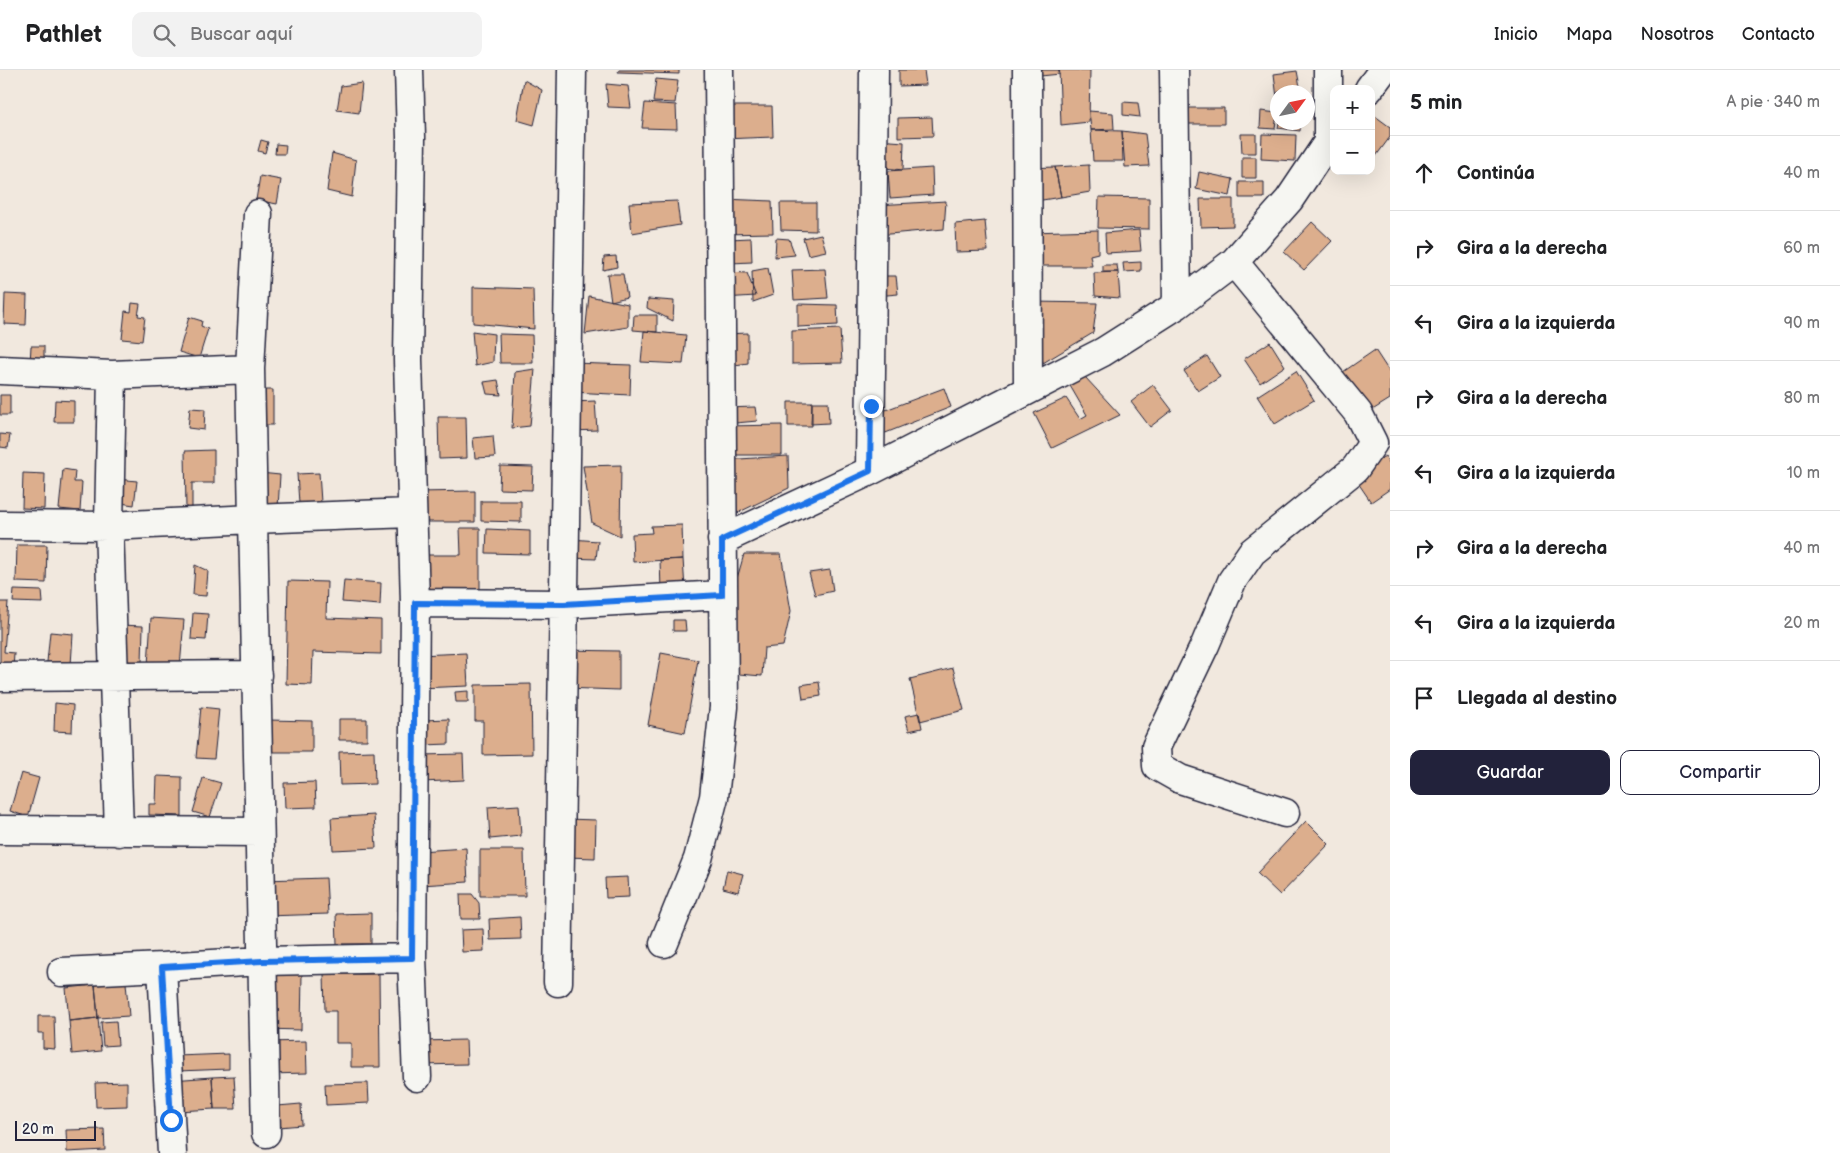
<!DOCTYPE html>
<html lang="es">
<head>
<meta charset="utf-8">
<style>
  :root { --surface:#fff; --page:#f2f2f2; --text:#202124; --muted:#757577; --line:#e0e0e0; --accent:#22223b }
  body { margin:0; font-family:"Balsamiq Sans",sans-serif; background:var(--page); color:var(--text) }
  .controls { position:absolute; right:15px; top:15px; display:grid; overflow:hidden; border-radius:10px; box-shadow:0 5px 20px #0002 }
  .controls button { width:45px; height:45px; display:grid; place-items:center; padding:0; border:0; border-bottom:1px solid var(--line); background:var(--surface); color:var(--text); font:25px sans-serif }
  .compass { position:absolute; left:1270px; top:15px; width:45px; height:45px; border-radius:50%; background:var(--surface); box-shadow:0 5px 20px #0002; rotate:57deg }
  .scale { position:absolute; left:15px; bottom:12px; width:81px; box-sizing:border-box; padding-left:5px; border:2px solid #22223b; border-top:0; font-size:14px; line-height:18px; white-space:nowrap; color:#22223b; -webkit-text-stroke:4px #f6f6f2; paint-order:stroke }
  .stop { position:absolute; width:15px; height:15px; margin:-11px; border:4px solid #1a73e8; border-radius:50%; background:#fff }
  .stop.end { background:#1a73e8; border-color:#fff; box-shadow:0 1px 5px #0008 }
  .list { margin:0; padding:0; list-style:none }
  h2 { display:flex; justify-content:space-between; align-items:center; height:65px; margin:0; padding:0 20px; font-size:21px }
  h2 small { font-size:16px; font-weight:400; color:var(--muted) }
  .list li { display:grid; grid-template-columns:32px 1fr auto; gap:15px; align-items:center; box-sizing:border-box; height:75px; padding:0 20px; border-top:1px solid var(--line) }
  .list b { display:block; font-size:19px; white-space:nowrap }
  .list em { font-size:16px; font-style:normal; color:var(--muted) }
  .actions { display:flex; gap:10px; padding:15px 20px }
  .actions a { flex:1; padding:11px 0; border:1px solid var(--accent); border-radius:10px; text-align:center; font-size:18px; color:var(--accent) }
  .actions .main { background:var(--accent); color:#fff }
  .icon { flex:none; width:28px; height:28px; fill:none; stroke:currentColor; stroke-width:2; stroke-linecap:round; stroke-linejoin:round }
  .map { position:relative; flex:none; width:1390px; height:1083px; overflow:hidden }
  header { display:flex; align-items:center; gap:30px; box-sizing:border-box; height:70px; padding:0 25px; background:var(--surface); border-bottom:1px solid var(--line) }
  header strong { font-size:24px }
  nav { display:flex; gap:28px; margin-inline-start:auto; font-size:18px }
  .search { width:350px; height:45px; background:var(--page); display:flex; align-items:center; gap:12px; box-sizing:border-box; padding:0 18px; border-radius:10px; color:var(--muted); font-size:19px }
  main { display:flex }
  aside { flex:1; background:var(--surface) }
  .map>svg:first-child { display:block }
</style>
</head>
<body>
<header>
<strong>Pathlet</strong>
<div class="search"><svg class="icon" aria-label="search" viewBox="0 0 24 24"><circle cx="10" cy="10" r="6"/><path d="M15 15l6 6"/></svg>Buscar aquí</div>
<nav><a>Inicio</a><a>Mapa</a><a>Nosotros</a><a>Contacto</a></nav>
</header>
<main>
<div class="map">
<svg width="1390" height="1083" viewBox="0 0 1390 1083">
  <rect width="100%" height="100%" fill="#f1e8de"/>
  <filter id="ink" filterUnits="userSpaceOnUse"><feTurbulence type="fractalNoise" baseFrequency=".02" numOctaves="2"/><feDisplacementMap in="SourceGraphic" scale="10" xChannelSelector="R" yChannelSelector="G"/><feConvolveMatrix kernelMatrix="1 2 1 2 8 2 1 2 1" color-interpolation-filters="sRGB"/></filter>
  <g filter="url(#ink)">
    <path fill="#dcae8d" stroke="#22223b" d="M619 0H679V4L618 2Z
      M899 0H924L926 15 899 16Z
      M1031 0H1059L1060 4 1031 7Z
      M1059 0H1090L1089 52 1061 55Z
      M1297 1 1301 22H1278L1277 28 1274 4Z
      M656 9 678 11 675 33 653 32Z
      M524 10 542 20 534 55 517 50Z
      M362 13 359 43 337 40 341 16Z
      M606 14 628 16 631 38 608 37Z
      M1123 32 1138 33 1140 47 1123 45Z
      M645 33 676 35 677 59 642 58Z
      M723 36H772L773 67 723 69Z
      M1188 38H1224V54H1188Z
      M1089 41 1113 43 1114 59 1091 60Z
      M1261 41 1277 43 1275 59 1260 58Z
      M1371 43 1390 57V67L1376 86 1371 83Z
      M932 47 933 66 898 67V48Z
      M1279 52H1301L1300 61 1278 58Z
      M1091 60 1122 61 1123 91H1093Z
      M1122 61 1145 64 1149 96 1125 97Z
      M1241 64H1256V83H1242Z
      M1262 64 1296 65 1295 91 1261 89Z
      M261 70 268 72 265 83 258 81Z
      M878 70 904 72 903 100 876 97Z
      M276 74 286 75 285 84H275Z
      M332 83 356 90 352 127 327 121Z
      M1242 87H1256V108H1242Z
      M1089 95 1090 122 1061 127 1055 97Z
      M1055 97 1061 127 1030 132 1029 98Z
      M932 98 933 125 890 128 888 101Z
      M1199 102 1233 109 1230 126 1196 119Z
      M260 106 281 110 277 134 256 130Z
      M1239 112H1264V128H1239Z
      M1099 127 1149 128V159L1098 158Z
      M723 129 772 131 773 163 723 164Z
      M1200 129H1233V156L1201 157Z
      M677 131 680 155 632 163 629 133Z
      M946 131 944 159 878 165 877 135Z
      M780 133H816V161L781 160Z
      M985 151 988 181 956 182 955 154Z
      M1312 152 1332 171 1304 200 1284 182Z
      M1098 160V183L1090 185 1092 196H1031V162Z
      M1139 160 1141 181 1106 183 1105 163Z
      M821 164 826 181 808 185 803 168Z
      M751 168 752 192 731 193 729 169Z
      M776 168 789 169 795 185 775 187Z
      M616 186 617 197 603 200 604 187Z
      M1141 192V201L1124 202 1123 193Z
      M1103 195H1117L1118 202H1103Z
      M768 198 773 225 753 232 752 201Z
      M825 199 828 228 794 230 792 200Z
      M726 202 747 203 756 226 723 228Z
      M1118 202 1120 228 1095 226 1094 203Z
      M607 204H623L627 227 611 231Z
      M874 206H896L898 224 876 226Z
      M473 217 533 219 534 259 473 253Z
      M5 224 27 225 26 255 4 254Z
      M589 226 628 234V257L585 264Z
      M648 229 674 231 673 251 647 238Z
      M1032 232 1097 233 1093 263 1043 293Z
      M132 233 140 234 138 246 145 247 142 271 122 269 125 241 131 242Z
      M798 234 837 235 838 255 798 257Z
      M634 245H657V262L633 260Z
      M189 247 202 251 201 256 208 259 199 288 179 282Z
      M840 259 842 293 792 294V261Z
      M472 261 494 264 493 292 475 296Z
      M644 261 686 265 683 294 641 292Z
      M748 263V293L722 297 724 264Z
      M499 264 532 265 533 293H500Z
      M1270 272 1285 296 1260 313 1244 289Z
      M31 276H44V293H30Z
      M1375 280 1390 303V329L1366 344 1340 304Z
      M1207 286 1220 307 1198 321 1184 301Z
      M572 293 631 295 630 325 572 322Z
      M535 299 530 356 512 358 515 302Z
      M1296 301 1314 330 1275 354 1257 326Z
      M1085 307 1120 345 1052 378 1034 343 1066 328 1080 349 1087 345 1069 314Z
      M498 310 501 325 487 324 484 312Z
      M1153 315 1172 340 1150 357 1131 332Z
      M944 318 951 337 883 364 875 344Z
      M257 320H273V355H258Z
      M0 325H10V345H0Z
      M55 330 74 331V352H54Z
      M595 331 597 360 572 361V332Z
      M788 332H812V356H788Z
      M812 332H828L829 353 811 354Z
      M755 337 757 351 725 354V338Z
      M190 338 205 339 204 360 188 358Z
      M438 347H466L467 388 439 389Z
      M782 355V385H727L726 356Z
      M0 364 10 365 8 378 0 377Z
      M493 366 495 387 475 388 473 368Z
      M214 380V413H192V439L186 440 185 381Z
      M788 386 789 418 727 448 723 390Z
      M1385 386 1390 394V419L1371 432 1354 407Z
      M621 395 620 466 592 453 583 396Z
      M500 396 533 397 532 420 499 419Z
      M63 399 75 401 74 412H82L80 441 59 439Z
      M23 403 45 404 44 439 22 438Z
      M260 403 280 405 278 438 258 436Z
      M319 403 321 432 299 433 297 404Z
      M117 409 137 411 134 435 114 432Z
      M475 421V452H418L417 422Z
      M481 431H521V452L481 451Z
      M682 455 683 489 633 492 632 464 652 463 651 456Z
      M460 458H480V519L417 520V485H461Z
      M487 459 530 461V484L486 483Z
      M571 469 598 471 596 489 570 488Z
      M17 475H47L46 513 16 512Z
      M744 484H781L791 541 783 576 764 578 762 606 727 603 731 530Z
      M683 489 685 519 661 520 660 490Z
      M195 495 208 501 206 526 193 525Z
      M830 500 833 521 815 525 809 503Z
      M344 510 381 513 380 535 342 532Z
      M288 511 327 512 326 548 381 550V584L313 582 312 615 286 614Z
      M14 520 42 521 43 533 13 532Z
      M0 532H8L4 582 14 583 13 600 0 599Z
      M193 543 208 544 206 570 191 569Z
      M151 548 184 550 180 597 148 595Z
      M673 550H685L686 561H673Z
      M120 555 143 556 142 593 118 591Z
      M50 562 73 564 71 595 47 592Z
      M564 580 619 581V620L564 618Z
      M466 583 468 616 419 618 418 585Z
      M661 583 698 590 685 663 648 655Z
      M953 598 964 640 920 651 910 609Z
      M819 612 821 626 803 629 801 615Z
      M531 614 532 684 483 685V651H475V615Z
      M468 621V632H456L455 622Z
      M55 633 73 635 72 662 54 661Z
      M201 637 219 639 214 689 196 688Z
      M919 643 922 658 909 661 905 646Z
      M339 649H367V670H339Z
      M449 649V674L424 675 423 650Z
      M269 650 312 651V682H269Z
      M374 681 375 714 340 715 339 682Z
      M463 684 464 710 422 712 421 685Z
      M21 703 39 708 28 747 10 741Z
      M157 706 182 707V746L149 745V734H156Z
      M203 708 221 713 210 747 193 742Z
      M315 712 316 737 285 738 284 713Z
      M519 735 521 766 490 769 488 737Z
      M374 745 376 778 333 780 331 748Z
      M566 749 596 750 595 788 566 787Z
      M1306 751 1329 774 1280 825 1257 803Z
      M466 778 468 812 421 815 419 781Z
      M480 780H524L525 826H480Z
      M727 800 743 804 738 822 723 818Z
      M628 807 629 827 606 828 605 808Z
      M326 808 328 844 266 846 264 810Z
      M460 824H472L479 833 480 849H461Z
      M371 843V874H337L336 844Z
      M520 847 521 869 490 870 489 849Z
      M483 859 484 881 462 882 461 860Z
      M267 904H302L301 960 265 959Z
      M324 904H379L380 997H351V973H336V941H325Z
      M126 913 129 946 98 948 95 915Z
      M95 915 98 948 69 951 66 918Z
      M38 946H54L55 979 43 978V963H38Z
      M98 948 101 981 72 984 69 951Z
      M116 951 118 975 103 976 101 952Z
      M466 970 467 994 419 995V971Z
      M306 971 307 1003 269 1004 268 972Z
      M229 984V999L178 1001 177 986Z
      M234 1006 236 1039H214L212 1007Z
      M212 1007 214 1039 178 1041 172 1010Z
      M127 1012V1036L96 1037 95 1013Z
      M368 1013 369 1033 326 1035 325 1014Z
      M301 1034 302 1055 267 1058 266 1037Z
      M104 1059 105 1080 67 1082 66 1060Z"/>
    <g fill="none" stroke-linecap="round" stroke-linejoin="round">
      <g stroke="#22223b" stroke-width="31">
        <path id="minor" d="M409 0 411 67 408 290 415 533 412 888 417 1007
          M1027 0 1028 320
          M1174 0 1177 235
          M1328 0V69
          M1369 19 1383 0
          M1234 192 1358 343 1373 373 1355 399 1252 482 1232 511 1205 575 1156 677 1157 696 1180 709 1285 743
          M0 300 112 305 250 299
          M112 305 109 456 253 449 250 299 258 144
          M870 401 874 0
          M0 455 109 456 119 762
          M722 470 870 401 1103 282 1177 235 1234 192 1289 130 1334 63
          M415 533 564 534 722 525
          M0 607 257 605
          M0 760 259 762
          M664 873 698 789 714 727 724 637 719 0
          M62 902 162 897
          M558 912 572 0
          M266 1063 253 449 411 443
          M172 1083 162 897 262 891 412 888"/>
      </g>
      <use href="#minor" stroke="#f6f6f2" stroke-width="28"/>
    </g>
  </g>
  <g fill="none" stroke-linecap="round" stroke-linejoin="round" filter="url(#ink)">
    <path stroke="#1a73e8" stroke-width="6" d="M171 1050 162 897 262 891 412 888 415 533 564 534 722 525V470L870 401 871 336"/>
  </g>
</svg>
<div class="controls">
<button>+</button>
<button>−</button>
</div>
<svg class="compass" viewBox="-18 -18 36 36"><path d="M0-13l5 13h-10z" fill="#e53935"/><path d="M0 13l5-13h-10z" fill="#757577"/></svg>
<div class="scale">20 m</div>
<div class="stop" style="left:171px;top:1050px"></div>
<div class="stop end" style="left:871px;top:336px"></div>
</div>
<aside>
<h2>5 min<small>A pie · 340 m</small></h2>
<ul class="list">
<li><svg class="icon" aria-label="ahead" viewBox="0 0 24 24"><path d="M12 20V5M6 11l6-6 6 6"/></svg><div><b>Continúa</b></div><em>40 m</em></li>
<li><svg class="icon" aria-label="right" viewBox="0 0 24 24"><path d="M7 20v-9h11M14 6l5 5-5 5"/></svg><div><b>Gira a la derecha</b></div><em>60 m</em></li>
<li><svg class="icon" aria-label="left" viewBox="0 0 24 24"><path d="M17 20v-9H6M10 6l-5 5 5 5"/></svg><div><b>Gira a la izquierda</b></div><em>90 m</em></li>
<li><svg class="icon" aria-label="right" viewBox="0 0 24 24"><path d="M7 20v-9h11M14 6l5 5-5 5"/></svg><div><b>Gira a la derecha</b></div><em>80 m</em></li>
<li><svg class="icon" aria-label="left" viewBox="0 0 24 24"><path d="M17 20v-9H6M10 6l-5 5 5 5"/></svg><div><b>Gira a la izquierda</b></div><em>10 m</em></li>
<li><svg class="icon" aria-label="right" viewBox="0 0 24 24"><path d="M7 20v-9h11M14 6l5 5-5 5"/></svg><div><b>Gira a la derecha</b></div><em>40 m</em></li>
<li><svg class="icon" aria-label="left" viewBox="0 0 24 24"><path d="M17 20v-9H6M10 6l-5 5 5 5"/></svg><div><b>Gira a la izquierda</b></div><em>20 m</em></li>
<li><svg class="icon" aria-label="arrive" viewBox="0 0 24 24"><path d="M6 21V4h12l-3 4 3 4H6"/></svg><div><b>Llegada al destino</b></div></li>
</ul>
<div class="actions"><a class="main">Guardar</a><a>Compartir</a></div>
</aside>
</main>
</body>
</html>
